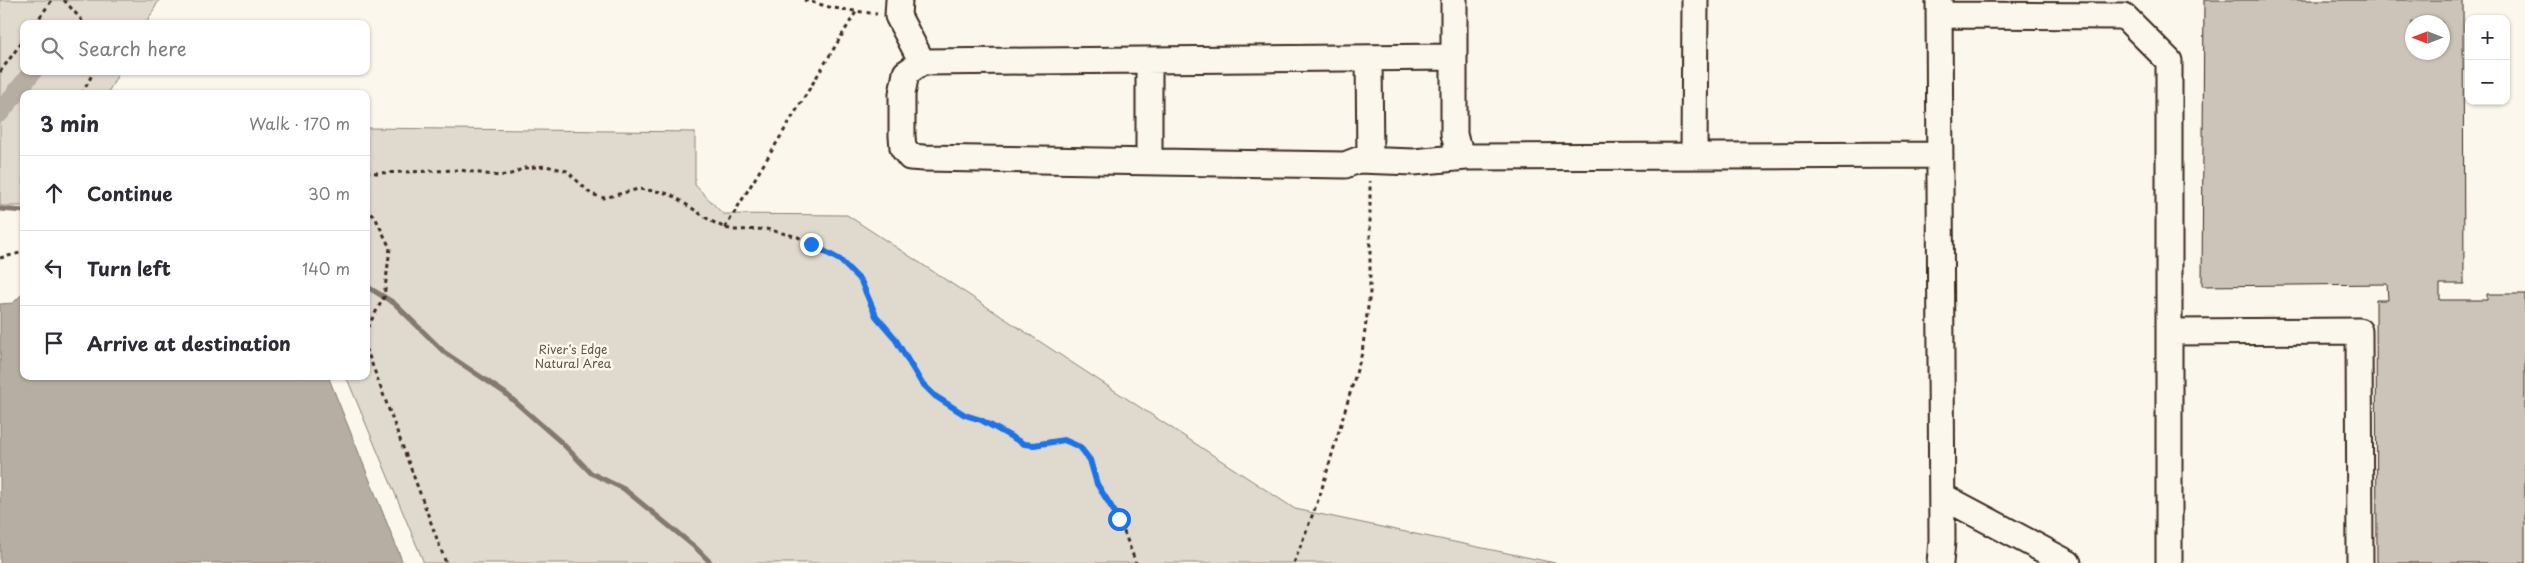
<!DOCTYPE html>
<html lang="en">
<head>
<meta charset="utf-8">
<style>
  :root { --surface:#fff; --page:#f2f2f3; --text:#2b2b33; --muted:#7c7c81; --line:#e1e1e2 }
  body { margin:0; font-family:"Playpen Sans",sans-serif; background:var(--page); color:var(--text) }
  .controls { position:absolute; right:15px; top:15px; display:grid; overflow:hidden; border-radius:10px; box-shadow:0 1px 4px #0004 }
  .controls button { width:45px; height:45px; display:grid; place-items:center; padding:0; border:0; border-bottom:1px solid var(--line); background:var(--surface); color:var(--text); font:25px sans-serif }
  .compass { position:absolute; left:2405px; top:15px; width:45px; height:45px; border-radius:50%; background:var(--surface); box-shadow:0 1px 4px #0004; rotate:270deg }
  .stop { position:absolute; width:15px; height:15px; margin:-11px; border:4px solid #1a73e8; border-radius:50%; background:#fff }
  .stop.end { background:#1a73e8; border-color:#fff; box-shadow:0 1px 5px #0008 }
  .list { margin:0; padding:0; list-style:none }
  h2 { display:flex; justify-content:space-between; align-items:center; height:65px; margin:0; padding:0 20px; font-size:21px }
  h2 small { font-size:16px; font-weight:400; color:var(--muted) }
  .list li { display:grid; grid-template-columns:32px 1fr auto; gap:15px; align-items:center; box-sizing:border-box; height:75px; padding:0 20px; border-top:1px solid var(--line) }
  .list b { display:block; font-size:19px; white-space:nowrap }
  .list em { font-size:16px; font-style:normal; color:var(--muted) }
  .icon { flex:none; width:28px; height:28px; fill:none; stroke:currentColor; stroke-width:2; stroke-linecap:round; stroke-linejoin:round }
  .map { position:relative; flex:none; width:2525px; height:563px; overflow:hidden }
  .search { position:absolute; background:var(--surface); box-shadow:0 1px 4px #0004; left:20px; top:20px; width:350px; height:55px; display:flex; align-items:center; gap:12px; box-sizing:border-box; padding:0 18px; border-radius:10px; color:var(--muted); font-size:19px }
  .panel { position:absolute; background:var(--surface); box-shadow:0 1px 4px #0004; left:20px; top:90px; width:350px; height:290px; border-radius:10px }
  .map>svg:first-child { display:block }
</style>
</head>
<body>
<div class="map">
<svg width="2525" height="563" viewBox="0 0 2525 563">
  <rect width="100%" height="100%" fill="#fbf7ec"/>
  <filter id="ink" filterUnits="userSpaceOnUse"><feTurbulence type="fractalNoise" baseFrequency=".02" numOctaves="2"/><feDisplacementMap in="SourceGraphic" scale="10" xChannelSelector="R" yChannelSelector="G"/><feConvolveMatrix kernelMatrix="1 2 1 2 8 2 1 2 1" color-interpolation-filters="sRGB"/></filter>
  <g filter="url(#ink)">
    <path fill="#dfd9ce" stroke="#8d8276" d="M0 0H159L146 24H24V71H120L107 94H24V206H0Z
      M366 128 695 132V185L723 214 847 215 1295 509 1555 563H424L346 376H366Z"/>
    <path fill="#b6aea2" stroke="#85796d" d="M24 292V376H328L403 563H0V304L13 303Z"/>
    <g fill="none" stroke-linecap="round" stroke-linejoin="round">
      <path stroke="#85796d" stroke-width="5" d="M0 209 24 211
        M366 286 394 303 444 352 505 393 562 443 591 473 624 489 696 548 711 563"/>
      <path stroke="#b6aea2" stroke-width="19" d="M0 113 33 71"/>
    </g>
    <path fill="#ccc4b9" stroke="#3b2a1e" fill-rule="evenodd" d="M2204 0H2463L2464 284H2440V300H2487V294H2525V563H2377L2376 300H2388L2387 284 2202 286ZM2412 22H2442V52H2412Z"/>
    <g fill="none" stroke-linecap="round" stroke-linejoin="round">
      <g stroke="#3b2a1e" stroke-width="29">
        <path id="minor" d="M899 0 898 16 922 62
          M1454 0V134L1457 146 1466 157 1940 155
          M1939 0 1942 541 1940 563
          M1939 15 2124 16 2169 61V563
          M1454 57 922 62 906 73 902 94V136L903 148 910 157 924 158 1345 165 1358 160 1414 162 1466 157
          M1369 58 1370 160
          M1149 60V162
          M1694 156 1695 0
          M2169 332 2359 331 2360 563
          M1942 496 2068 563"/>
      </g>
      <path stroke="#3b2a1e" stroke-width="3" stroke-dasharray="4 4" stroke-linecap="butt" d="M64 0 85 24
        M804 0 833 8 877 14
        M35 24 52 0
        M0 72 24 39
        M82 94 94 71
        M366 172 377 173 460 170 499 176 511 174 524 168 546 166 567 171 591 194 604 198 638 189 662 192 672 195 711 221 725 228 735 230 766 229 798 237 840 260 861 281 876 316 894 337 921 382 935 396 965 415 981 420 1024 444 1034 445 1064 440 1080 447 1090 460 1097 484 1119 519 1136 563
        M366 207 376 219 390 248 384 297 366 330
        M725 228 856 12
        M0 258 24 252
        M366 348 446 563
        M1294 563 1320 495 1362 353 1370 292V181"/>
      <use href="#minor" stroke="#fbf7ec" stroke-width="25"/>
    </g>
  </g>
  <g fill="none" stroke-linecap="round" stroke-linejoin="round" filter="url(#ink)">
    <path stroke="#1a73e8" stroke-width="6" d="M811 244 840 260 861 281 876 316 894 337 921 382 935 396 965 415 981 420 1024 444 1034 445 1064 440 1080 447 1090 460 1097 484 1119 519"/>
  </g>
  <g text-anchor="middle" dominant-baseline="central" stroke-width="5" stroke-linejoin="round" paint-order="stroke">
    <g font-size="12" fill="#64564a" stroke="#fbf7ec">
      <text x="573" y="349">River's Edge<tspan x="573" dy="14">Natural Area</tspan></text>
    </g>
  </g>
</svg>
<div class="controls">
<button>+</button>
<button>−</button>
</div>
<svg class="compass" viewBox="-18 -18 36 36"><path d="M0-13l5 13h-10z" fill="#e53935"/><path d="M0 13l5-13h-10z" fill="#7c7c81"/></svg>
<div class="stop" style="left:1119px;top:519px"></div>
<div class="stop end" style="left:811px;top:244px"></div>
<div class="search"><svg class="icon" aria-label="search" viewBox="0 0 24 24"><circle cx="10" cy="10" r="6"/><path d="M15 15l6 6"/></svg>Search here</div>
<section class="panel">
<h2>3 min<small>Walk · 170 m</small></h2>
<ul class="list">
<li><svg class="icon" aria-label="ahead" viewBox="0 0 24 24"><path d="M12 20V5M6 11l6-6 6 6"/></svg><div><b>Continue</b></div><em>30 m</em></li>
<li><svg class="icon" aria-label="left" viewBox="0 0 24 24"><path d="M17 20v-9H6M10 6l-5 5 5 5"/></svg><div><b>Turn left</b></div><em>140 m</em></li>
<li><svg class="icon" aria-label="arrive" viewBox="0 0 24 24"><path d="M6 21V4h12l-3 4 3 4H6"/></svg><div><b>Arrive at destination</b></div></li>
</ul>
</section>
</div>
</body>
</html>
